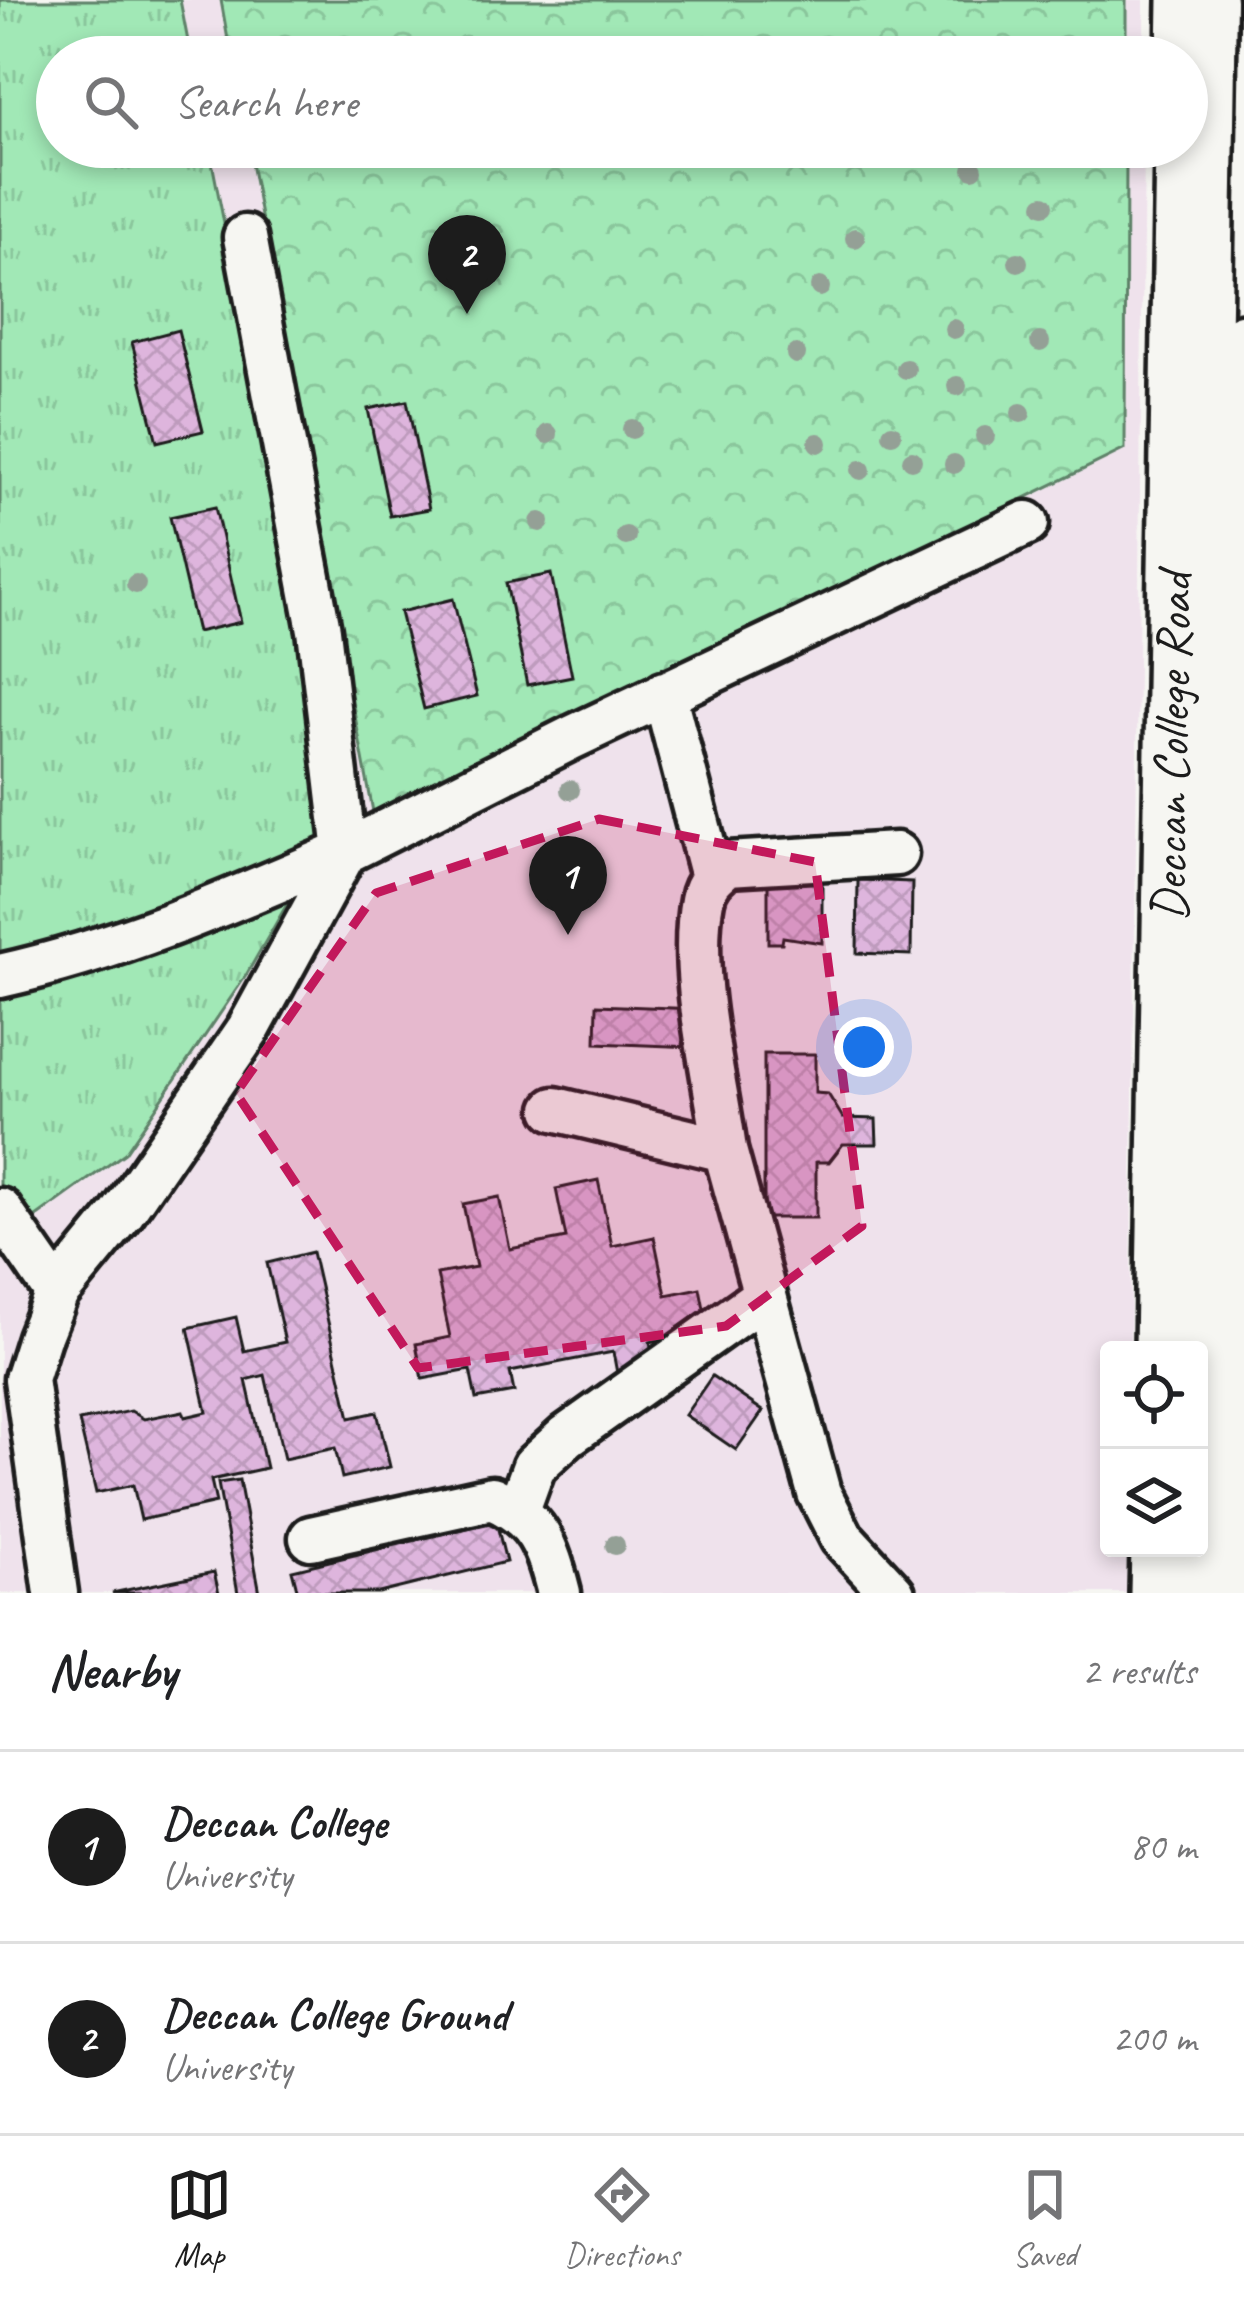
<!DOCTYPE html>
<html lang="en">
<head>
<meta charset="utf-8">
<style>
  :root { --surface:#fff; --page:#f2f2f2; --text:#202124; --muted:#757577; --line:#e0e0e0; --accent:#1c1c1c }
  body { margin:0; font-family:Caveat,sans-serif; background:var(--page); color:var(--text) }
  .controls { position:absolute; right:36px; bottom:36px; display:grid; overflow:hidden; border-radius:12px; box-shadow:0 6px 18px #0003 }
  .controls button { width:108px; height:108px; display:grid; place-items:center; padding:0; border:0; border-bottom:3px solid var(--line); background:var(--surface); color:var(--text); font:60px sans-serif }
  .you { position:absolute; left:864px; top:1047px; width:42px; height:42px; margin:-30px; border:9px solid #fff; border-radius:50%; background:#1a73e8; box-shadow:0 0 0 18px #1a73e833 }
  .badge { display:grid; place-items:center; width:78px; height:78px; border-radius:50%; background:var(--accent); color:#fff; font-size:39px; font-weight:700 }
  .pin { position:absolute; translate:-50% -99px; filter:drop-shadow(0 3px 6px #0008) }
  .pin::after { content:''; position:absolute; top:63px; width:42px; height:36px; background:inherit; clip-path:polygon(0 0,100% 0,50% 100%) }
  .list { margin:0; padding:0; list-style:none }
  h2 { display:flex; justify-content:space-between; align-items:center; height:156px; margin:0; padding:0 48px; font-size:51px }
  h2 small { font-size:39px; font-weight:400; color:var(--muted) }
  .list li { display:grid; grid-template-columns:78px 1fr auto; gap:36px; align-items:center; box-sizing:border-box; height:192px; padding:0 48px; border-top:3px solid var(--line) }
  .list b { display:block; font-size:45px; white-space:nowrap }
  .list p { margin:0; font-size:39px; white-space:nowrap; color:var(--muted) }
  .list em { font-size:39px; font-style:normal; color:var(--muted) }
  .icon { flex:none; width:66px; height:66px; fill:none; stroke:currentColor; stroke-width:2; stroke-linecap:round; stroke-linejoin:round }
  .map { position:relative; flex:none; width:1244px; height:1593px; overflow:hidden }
  .search { position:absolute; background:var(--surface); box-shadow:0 6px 18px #0003; left:36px; right:36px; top:36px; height:132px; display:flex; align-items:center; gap:30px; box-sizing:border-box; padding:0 42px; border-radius:66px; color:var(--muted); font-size:45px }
  .sheet { height:540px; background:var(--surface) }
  nav { display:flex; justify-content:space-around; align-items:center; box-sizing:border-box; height:168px; border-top:3px solid var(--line); background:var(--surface); font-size:33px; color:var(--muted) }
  nav a { display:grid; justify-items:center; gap:6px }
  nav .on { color:var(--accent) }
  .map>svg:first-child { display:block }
</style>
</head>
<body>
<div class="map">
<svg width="1244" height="1593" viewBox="0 0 1244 1593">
  <defs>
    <pattern id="grass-tufts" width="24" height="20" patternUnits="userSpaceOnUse" patternTransform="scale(3)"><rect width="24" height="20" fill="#a1e8b6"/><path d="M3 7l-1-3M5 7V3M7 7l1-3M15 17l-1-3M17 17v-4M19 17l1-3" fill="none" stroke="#8ac69c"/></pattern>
    <pattern id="forest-crowns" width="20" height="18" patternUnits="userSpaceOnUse" patternTransform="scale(3)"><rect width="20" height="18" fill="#a1e8b6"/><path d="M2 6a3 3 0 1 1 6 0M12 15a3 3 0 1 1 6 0" fill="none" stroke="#8ac69c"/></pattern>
    <pattern id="building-cross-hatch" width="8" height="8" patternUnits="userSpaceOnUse" patternTransform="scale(3)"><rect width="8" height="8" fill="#deb5dd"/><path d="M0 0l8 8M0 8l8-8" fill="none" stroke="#be9bbd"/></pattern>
  </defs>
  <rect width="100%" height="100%" fill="#f6f6f2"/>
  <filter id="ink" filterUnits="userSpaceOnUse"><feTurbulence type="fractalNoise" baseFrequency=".00833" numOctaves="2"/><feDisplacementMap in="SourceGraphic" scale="24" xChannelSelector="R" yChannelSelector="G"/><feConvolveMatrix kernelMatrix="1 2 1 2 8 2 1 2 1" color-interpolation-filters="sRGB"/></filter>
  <g filter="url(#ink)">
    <path fill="#efe2ec" d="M0 0H1144V57H57V147H1144L1130 1350H1109V1548H1127L1126 1593H0Z"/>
    <path fill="url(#grass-tufts)" stroke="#5e8269" stroke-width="3" d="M0 0H180L191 57H57V147H209L289 554 324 840 245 977 125 1153 0 1243Z"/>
    <path fill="url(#forest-crowns)" stroke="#5e8269" stroke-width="3" d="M221 0H1126V57H231Z
      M248 147H1126L1125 449 374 817Z"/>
    <path fill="url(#building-cross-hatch)" stroke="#1c1c1c" stroke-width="3" d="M178 330 203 431 157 442 132 342Z
      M407 401 429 509 390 516 368 409Z
      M215 507 241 622 197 632 170 517Z
      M551 574 572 676 527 685 506 583Z
      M453 599 477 696 424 709 400 612Z
      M806 872 822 873V943L783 937 782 943H768V877L806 881Z
      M858 880 912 882 911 955 857 953Z
      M597 1005 696 1009 694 1047 596 1043Z
      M764 1054H815V1093L828 1094 843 1118 876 1119 877 1144H843L829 1162H816V1218H764Z
      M598 1180 612 1246 654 1237 666 1295 700 1288 708 1329 650 1342 655 1365 617 1373 613 1352 510 1372 514 1392 476 1399 470 1370 423 1379 416 1344 450 1337 437 1274 476 1267 463 1204 499 1197 510 1249 566 1238 556 1189Z
      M312 1252 350 1418 377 1412 390 1467 342 1478 335 1448 284 1459 265 1375 246 1380 266 1468 211 1480 216 1503 141 1520 133 1485 96 1493 79 1421 131 1411 144 1419 183 1411 185 1417 207 1412 188 1328 236 1317 244 1351 285 1342 267 1263Z
      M712 1376 763 1411 736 1450 685 1415Z
      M239 1480 260 1593H238L218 1483Z
      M496 1521 506 1562 379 1593H298L292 1570Z
      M214 1572 219 1593H112Z"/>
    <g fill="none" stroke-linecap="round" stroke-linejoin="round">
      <g stroke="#1c1c1c" stroke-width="51">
        <path id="minor" d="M664 693 712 877
          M0 976C122 949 231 901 345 852L319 630 245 237
          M555 1109 725 1150 819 1493 842 1538 893 1593
          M725 1150C715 1076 688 972 702 900 705 883 715 874 728 864L896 854
          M0 1210 57 1293
          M1193 1350 1215 0
          M518 1510 534 1466 567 1436 761 1298
          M311 1538 492 1498C538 1518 547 1546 559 1593
          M56 1593 26 1379 39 1338 57 1293 121 1215 248 1030 345 852 571 738 1027 523
          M1189 1593 1190 1548"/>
      </g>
      <g stroke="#1c1c1c" stroke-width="60">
        <g id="major">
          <path d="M1183 57 1184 0"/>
          <path id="s1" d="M1161 1350 1181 147"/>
          <path d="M1156 1593 1157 1548"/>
          <path d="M1222 1593 1244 340"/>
        </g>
      </g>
      <use href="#minor" stroke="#f6f6f2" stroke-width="42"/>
      <use href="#major" stroke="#f6f6f2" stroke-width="51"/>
    </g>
    <g fill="#94a096">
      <circle cx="973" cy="169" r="10"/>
      <circle cx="1044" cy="205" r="10"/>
      <circle cx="855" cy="238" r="10"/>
      <circle cx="1018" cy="262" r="10"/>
      <circle cx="820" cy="287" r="10"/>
      <circle cx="954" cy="329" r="10"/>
      <circle cx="1040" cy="342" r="10"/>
      <circle cx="796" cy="354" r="10"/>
      <circle cx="906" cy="369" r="10"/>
      <circle cx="957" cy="386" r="10"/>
      <circle cx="1021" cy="413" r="10"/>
      <circle cx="632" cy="429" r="10"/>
      <circle cx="548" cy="434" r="10"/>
      <circle cx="892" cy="434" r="10"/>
      <circle cx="985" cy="436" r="10"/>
      <circle cx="818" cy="443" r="10"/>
      <circle cx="912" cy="460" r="10"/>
      <circle cx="954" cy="464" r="10"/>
      <circle cx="861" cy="470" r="10"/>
      <circle cx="540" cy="522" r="10"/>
      <circle cx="626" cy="536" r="10"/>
      <circle cx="136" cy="584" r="10"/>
      <circle cx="570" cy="790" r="10"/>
      <circle cx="615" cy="1545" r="10"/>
    </g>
  </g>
  <path fill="#c2185b" fill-opacity="0.2" stroke="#c2185b" stroke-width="9" stroke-dasharray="24 15" stroke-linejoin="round" d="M599 819 815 862 862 1226 726 1326 418 1368 236 1093 376 893Z"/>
  <g text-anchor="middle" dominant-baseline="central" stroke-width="12" stroke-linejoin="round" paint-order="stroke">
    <g font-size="51" fill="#1c1c1c" stroke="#f6f6f2">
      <text stroke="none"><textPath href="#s1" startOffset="603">Deccan College Road</textPath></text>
    </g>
  </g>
</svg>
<div class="controls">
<button><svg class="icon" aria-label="locate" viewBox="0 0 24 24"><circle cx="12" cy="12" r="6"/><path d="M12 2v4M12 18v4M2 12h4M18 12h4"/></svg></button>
<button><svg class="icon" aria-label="layers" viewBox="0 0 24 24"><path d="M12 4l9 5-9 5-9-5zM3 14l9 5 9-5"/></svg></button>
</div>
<div class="you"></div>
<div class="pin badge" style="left:568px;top:935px">1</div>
<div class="pin badge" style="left:467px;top:314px">2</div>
<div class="search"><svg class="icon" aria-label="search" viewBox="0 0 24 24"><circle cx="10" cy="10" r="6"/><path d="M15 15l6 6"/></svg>Search here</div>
</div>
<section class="sheet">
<h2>Nearby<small>2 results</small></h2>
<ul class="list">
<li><span class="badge">1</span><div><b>Deccan College</b><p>University</p></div><em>80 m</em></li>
<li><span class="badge">2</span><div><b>Deccan College Ground</b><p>University</p></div><em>200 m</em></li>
</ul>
</section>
<nav>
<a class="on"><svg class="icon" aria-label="map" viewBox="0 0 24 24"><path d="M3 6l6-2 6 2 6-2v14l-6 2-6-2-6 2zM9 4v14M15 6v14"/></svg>Map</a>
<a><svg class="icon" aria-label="directions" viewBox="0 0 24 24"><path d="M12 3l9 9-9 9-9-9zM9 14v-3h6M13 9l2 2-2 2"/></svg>Directions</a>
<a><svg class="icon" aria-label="saved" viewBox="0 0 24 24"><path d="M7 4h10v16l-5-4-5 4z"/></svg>Saved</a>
</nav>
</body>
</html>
